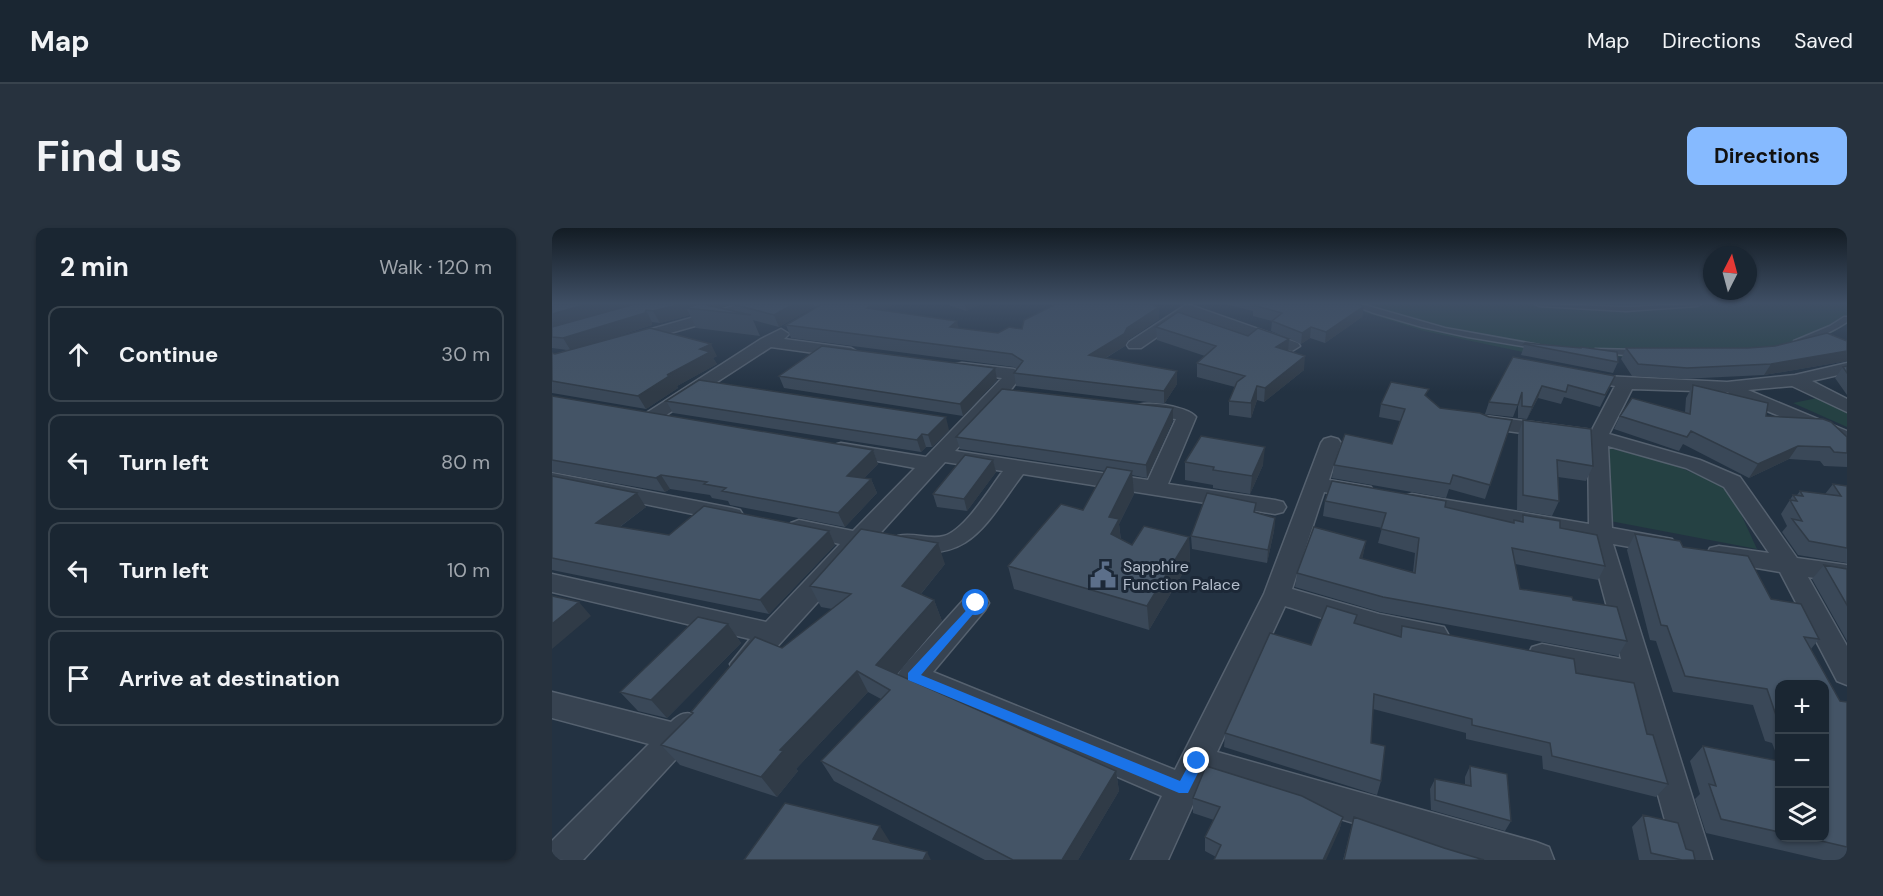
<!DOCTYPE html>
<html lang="en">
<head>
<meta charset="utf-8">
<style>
  :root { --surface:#1a2632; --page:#27323e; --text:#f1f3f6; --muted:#9fa5ac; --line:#38434d; --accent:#86baff }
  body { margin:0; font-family:"DM Sans",sans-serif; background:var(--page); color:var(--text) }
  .controls { position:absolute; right:18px; bottom:18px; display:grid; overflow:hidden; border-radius:12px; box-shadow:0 2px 4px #0004 }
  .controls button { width:54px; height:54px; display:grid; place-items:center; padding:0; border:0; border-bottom:2px solid var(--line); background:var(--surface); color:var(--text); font:30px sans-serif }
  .compass { position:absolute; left:1151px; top:18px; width:54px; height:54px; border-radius:50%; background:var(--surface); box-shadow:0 2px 4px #0004; rotate:6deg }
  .stop { position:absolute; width:18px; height:18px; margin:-14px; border:4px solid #1a73e8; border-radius:50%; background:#fff }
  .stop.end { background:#1a73e8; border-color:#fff; box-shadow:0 2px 6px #0008 }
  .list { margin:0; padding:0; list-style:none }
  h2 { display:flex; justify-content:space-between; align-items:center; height:78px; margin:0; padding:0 24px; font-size:26px }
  h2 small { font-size:20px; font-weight:400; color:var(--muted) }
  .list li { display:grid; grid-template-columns:39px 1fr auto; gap:18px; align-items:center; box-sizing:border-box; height:96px; margin:0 12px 12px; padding:0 12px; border:2px solid var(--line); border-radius:12px }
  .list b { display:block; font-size:22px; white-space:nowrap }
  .list em { font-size:20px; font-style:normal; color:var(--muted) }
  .icon { flex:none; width:33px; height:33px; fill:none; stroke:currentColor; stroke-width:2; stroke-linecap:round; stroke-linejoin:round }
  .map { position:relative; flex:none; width:1295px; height:632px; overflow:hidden; border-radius:12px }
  header { display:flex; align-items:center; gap:36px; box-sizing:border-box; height:84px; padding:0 30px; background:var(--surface); border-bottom:2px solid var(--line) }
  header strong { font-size:28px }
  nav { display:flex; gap:33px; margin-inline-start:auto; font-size:21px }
  .intro { display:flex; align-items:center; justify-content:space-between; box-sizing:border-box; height:144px; padding:0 36px }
  h1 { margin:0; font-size:42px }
  .button { padding:15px 27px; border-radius:12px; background:var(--accent); color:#111; font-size:21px; font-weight:700 }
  main { display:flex; gap:36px; padding:0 36px }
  aside { flex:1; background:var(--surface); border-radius:12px; box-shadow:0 2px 4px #0004 }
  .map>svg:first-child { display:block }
</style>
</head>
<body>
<header>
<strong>Map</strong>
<nav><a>Map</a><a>Directions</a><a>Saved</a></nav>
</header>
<div class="intro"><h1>Find us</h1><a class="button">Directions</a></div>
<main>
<aside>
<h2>2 min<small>Walk · 120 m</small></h2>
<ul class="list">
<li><svg class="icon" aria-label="ahead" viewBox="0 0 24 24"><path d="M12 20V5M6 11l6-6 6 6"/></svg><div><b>Continue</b></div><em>30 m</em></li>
<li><svg class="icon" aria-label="left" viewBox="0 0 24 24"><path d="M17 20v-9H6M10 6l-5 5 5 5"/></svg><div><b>Turn left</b></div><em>80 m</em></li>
<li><svg class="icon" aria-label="left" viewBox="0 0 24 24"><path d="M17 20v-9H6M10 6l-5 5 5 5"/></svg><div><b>Turn left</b></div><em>10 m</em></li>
<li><svg class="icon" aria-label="arrive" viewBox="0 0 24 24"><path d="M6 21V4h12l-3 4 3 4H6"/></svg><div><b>Arrive at destination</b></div></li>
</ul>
</aside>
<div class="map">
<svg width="1295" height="632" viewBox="0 0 1295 632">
  <rect width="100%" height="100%" fill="#233242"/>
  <path fill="#254143" d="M786 76H1295V96L1280 105 1250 116 1113 131 971 124 872 103Z
    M1270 169 1295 182V199L1241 175Z
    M1055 220 1110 232 1177 260 1205 321 1058 293Z"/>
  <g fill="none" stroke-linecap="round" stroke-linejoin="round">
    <g stroke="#55616f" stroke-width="3">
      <path id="service" d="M798 76H809L893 100 987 117 991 119 987 121 916 109 870 99 822 85Z
        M983 76 1074 79 1149 76 1145 78 1074 83 987 78Z
        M1292 89H1295V94C1285 101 1251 119 1242 113L1278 98Z
        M1043 121 1089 122 1093 125 1089 128 1046 125H1043Z"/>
    </g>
    <g stroke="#55616f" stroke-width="3">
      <path id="minor" d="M189 76H212L210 79 83 115H71L69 112 71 109Z
        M635 76 746 115 748 118 740 123 734 121 637 87 589 120H577L575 117 577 114Z
        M229 101 237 106 232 111 299 120 307 125 299 130 219 119 105 193H91L88 189 209 111Z
        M410 135 462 141 471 146 454 168 403 223 596 252 624 191 588 187 579 181C587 170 636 178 644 189L616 256 723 272 731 274 734 279 731 284 723 286 471 246C434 295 417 339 346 320L342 314 346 308C361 304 377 312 392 308 413 302 438 260 451 243L393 234 202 444 192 447 182 444 178 436 198 411 0 364V346L214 394 288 316 239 305 235 300 239 295 247 292 301 303 363 240 282 225 279 221 282 217 289 215 374 229 450 150 404 144 401 140 404 136Z
        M1295 135V145L1260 153 1295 171V184L1240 158 1196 162 1295 203V216L1179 168 1176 164 1080 161 1057 206 1148 232 1188 249 1245 330 1295 337V355L1256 349 1295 418V457L1285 453 1228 344 1158 332 1155 326 1158 320 1167 318 1217 325 1172 259 1134 240 1056 218 1060 300 1120 311 1124 317 1120 323 1112 325 1061 316 1160 632H1124L1075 455 990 438 980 435 976 427 980 419 990 416 1069 431 1037 312 860 280 852 278 849 273 852 268 860 266 1037 296 1036 214 933 200 926 198 923 194 926 190 933 188 1040 202 1063 158 1052 156 1049 152 1052 148 1175 154 1243 147Z
        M779 209 786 211 789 215 777 252 819 259 822 264 819 269 811 271 772 264 740 361 827 386 892 399 896 406 892 413C860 423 767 388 733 378L665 524 984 614 997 619 1002 632H924L653 550 616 632H579L610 568 350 456 345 448 350 440 415 368 424 365 433 368 437 375 433 382 381 444 623 542 712 366 769 215 772 211Z
        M0 245 180 280 188 282 191 287 188 292 180 294 0 257Z
        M0 464 119 494C128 485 135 483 147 488L151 497 147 506 31 632H0V613L97 516 0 490Z"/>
    </g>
    <use href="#service" fill="#374351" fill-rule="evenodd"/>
    <use href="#minor" fill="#374351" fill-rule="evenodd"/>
  </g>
  <path fill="#3a4858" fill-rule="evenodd" d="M180 76 166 80 183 84 180 76H342L332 82 407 100 446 105 470 101 501 77 496 76H597L607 91 576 112 573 118 554 130 625 143V156L612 176 464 158 462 145 465 141 462 139 239 110 234 97 265 79H262L227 99 201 92 208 108 144 100 138 87 108 95 100 94V97L54 112 165 128 161 130 165 136 125 158 126 160 94 181 0 165V125L3 126 15 122 0 120V86Z
    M394 76H430L414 83Z
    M673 76H803L812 78 810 89 773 115 758 110 749 116 719 103 720 93 701 88V83Z
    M604 99 736 123 752 142 712 174 705 172 699 190 677 187V173L683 159 645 149V135L653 128 605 112Z
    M1295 113V133L1212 147 1129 151 1080 148 1069 131 1074 120H1196Z
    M973 115 1066 134 1061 145 969 127Z
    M961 129 1058 159 1048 179 1012 169 1009 176 986 170 975 191 966 190V176L961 189 933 186 937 174Z
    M1295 138V167L1283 150 1291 139Z
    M227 148 445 152 411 188 232 160Z
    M1141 157 1214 188 1295 209V239L1272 238 1268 233 1237 231 1197 250 1131 216 1127 223 1062 201 1068 188 1133 184 1134 170Z
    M0 168 321 222 326 236 312 250 319 251 325 265 293 299 178 277 176 273 160 270 158 267 118 261 113 264 0 244Z
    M875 169 888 180 937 189 960 192 933 271 897 261 894 270 780 250 782 237 840 216 848 193 827 189 829 176Z
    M114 173 397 202 380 219H374L369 224 121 185Z
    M621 180V192L595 250 580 247 582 266 567 296 569 312 580 317 637 309 638 333 597 402 462 361 456 338 531 282 553 243 408 221 404 209Z
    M971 192 1041 238 1034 253 1006 249 1007 273 1000 288 965 282 966 207Z
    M441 232 444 244 415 283 385 279 381 266Z
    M633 234 711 237 698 266 661 260V257L633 252Z
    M0 248 94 279 68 299 117 307 277 303 283 317 217 386 0 342Z
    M1281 256 1295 258V335L1246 327 1230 304 1235 298 1229 286 1241 267H1245L1248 263 1273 266Z
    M773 273 893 279 961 295 962 292 968 293 971 287 1008 300 1053 338 1046 352 963 336 968 361 1021 372 1075 413 1066 428 828 384 743 359 745 345 814 313 810 331 861 344 863 325 826 315 830 300 771 288Z
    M704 275 703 285 723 290 722 303 715 335 640 321 639 308Z
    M1083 306 1131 319 1219 371 1267 411 1259 421 1288 473 1295 474V632H1271L1154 605 1143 571 1148 566 1138 533 1151 518 1227 533 1220 515 1213 513 1201 477 1121 464 1104 413 1098 412 1075 322ZM1227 456 1272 609H1227Z
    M393 336 369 366 382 372 390 393 345 446 564 543 567 563 526 632H433L282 553 269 533 329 471 316 464 244 541 246 543 225 569 128 537 109 517 140 486 139 484 230 420 280 381 269 379 258 358Z
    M1272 337 1295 341V413L1260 351Z
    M805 387 803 395 847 409 850 398 1024 445 1095 506 1116 556 1104 569 991 541 990 528 914 511V505L821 481 819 515 829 553 825 567 672 519 673 505 759 417Z
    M176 396 189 415 115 490 86 483 68 464Z
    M918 538 959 593 953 603 879 582 878 561 883 551 913 557V549Z
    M641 570 791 589 787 603 664 629 653 623V609L662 592 641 585Z
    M1091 587 1134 621 1143 632H1087L1080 599Z
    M802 589 892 620 932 632H791Z"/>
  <path fill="#303b47" d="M35 76H82L0 100V86Z
    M129 76H180L156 82 134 80 138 87 108 95 101 83Z
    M242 76H261L262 79 227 99 222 87Z
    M321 76H342L319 92 315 80Z
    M413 76H430L414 83Z
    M812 78 810 89 773 115 774 104Z
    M607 79V91L576 112 573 118 538 139 537 127Z
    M94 82 100 94V97L19 123 11 110Z
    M405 93 408 105 398 99Z
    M759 99 758 110 749 116 750 105Z
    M737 111 736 124 724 119Z
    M159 116 165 128 161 130 165 136 125 158 126 160 94 181 86 168 115 147 148 121Z
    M1295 123V133L1212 147 1219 136Z
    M753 128 752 142 712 174 713 160Z
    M443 140 445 152 411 188 408 176Z
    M625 143V156L612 176V163Z
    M705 158V172L699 190V175Z
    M990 158 986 170 975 191 980 179Z
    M621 180V192L595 250 594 237Z
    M394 189 397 202 380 219 376 207Z
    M370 206 374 219 369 224 365 212Z
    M1246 218 1237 231 1197 250 1206 236Z
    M713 219 711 237 698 266 700 248Z
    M321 222 326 236 301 261 295 248Z
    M441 232 444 244 415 283 412 271Z
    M580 243 582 266 567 296 569 314 562 330 557 289Z
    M109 247 118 261 113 264 104 250Z
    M319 251 325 265 293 299 286 285Z
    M85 265 94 279 54 309 44 295Z
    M723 290 722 303 715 335 716 322Z
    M277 303 283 317 217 386 208 372Z
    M637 309 638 333 597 402 595 378Z
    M814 313 811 328 805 345 808 330Z
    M386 315 393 336 358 379 350 358Z
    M382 372 390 393 335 458 324 437Z
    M27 374 39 388 0 421V396Z
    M176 396 189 415 115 490 99 472Z
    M305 443 316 464 244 541 246 543 225 569 209 549 228 522Z
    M564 543 567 563 526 632H510Z
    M791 589 787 603 774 632H771Z
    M328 598 340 617 321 611Z
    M375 624 379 632H371Z"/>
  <path fill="#445466" stroke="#303b47" stroke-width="1.5" d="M0 76H35L0 86Z
    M83 76H129L101 83 94 82 93 85 11 110 0 109V99Z
    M147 76H150L199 87 134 80Z
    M180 76H242L222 87Z
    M270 76H321L315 80 405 93 398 99 446 105 457 99 470 101 472 92 504 76H597L607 79 575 100 572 106 537 127 625 143 612 163 462 145 471 133 460 126 234 97Z
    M704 76H803L812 78 774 104 759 99 750 105 720 93 730 85 701 77Z
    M626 84 696 108 706 100 737 111 724 119 753 128 713 160 705 158 699 175 677 173 685 154 693 148 645 135 664 118 604 99Z
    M98 100 159 116 148 121 158 124 115 147H119L86 168 0 153V125L3 126Z
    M1275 105 1295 113V123L1219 136 1135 140 1086 136 1074 120H1196L1223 118Z
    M973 115 1029 120V119L1065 124 1066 134 972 116Z
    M270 118 443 140 408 176 227 148Z
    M961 129 1063 148 1053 167 1016 157 1014 164 990 158 980 179 970 178V164L966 177 937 174Z
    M1295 138V145L1291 139Z
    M147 152 394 189 376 207 370 206 365 212 114 173Z
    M839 154 877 161 873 167 888 180 928 185 937 189 960 192 938 257 901 247 898 256 782 237 793 206 840 216 853 181 829 176Z
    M1141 157 1216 175 1214 188 1271 191 1279 194 1295 209V225L1282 224 1278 219 1246 218 1206 236 1139 203 1135 209 1068 188 1080 170 1138 186Z
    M450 161 621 180 594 237 404 209Z
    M0 168 321 222 295 248 319 251 286 285 170 263 174 260 152 256 155 254 109 247 104 250 0 232Z
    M971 192 1039 201 1041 238 1005 232 1007 273 971 267Z
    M649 208 713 219 700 248 661 242 662 239 633 234Z
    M413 227 441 232 412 271 381 266Z
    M555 239 580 243 557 289 567 291 559 306 580 317 592 298 637 309 595 378 456 338 509 276 531 282Z
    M0 248 85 265 44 295 117 307 152 278 277 303 208 372 0 330Z
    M780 253 894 273 893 279 962 295V292L971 294V287L1008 293V300L1045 307 1053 338 960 320 968 361 1020 369 1021 372 1065 379 1075 413 831 369 745 345 762 299 814 313 808 330 863 345 867 310 829 301 834 285 773 273Z
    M1281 256 1295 258V320L1257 313 1240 291 1250 293 1238 272 1245 273 1241 267 1251 268 1248 263 1289 268Z
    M655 265 704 275 702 284 723 290 716 322 639 308Z
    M309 301 386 315 350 358 382 372 324 437 564 543 510 632H461L269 533 338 462 305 443 228 522 231 523 209 549 109 517 141 485 139 484 203 409 230 420 299 366 258 358Z
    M1083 306 1128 313 1131 319 1196 328 1219 371 1249 376 1267 411 1252 409 1288 473 1295 474V619L1252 609H1272V456H1227V496L1215 461 1133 448 1115 398 1109 397Z
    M1272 337 1295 341V377Z
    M0 368 27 374 0 396Z
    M775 378 805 387 802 395 849 409 850 398 1022 431 1024 445 1082 455 1095 506 1101 507 1116 556 1000 528 998 515 920 497V491L822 466 819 515 833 518 829 553 673 505 718 405 759 417Z
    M146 389 176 396 99 472 68 464Z
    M1151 518 1227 533V604L1169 591 1157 556 1164 558Z
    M654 538 750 568 791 589 771 632H662L669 617 653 609 668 579 641 570Z
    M918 538 955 546 959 593 883 572V551L919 558Z
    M233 575 328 598 321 611 375 624 371 632H192Z
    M1091 587 1126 595 1134 621 1141 623 1143 632H1130L1099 625Z
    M802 589 892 620 932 632H792Z"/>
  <linearGradient id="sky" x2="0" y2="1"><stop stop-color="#131c24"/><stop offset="0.46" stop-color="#3f4f65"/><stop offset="1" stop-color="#3f4f65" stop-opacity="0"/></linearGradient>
  <rect width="1295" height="164" fill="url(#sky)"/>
  <path fill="#1a73e8" d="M424 372 429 375 428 378 369 447 628 553 641 529H650L652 533 636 565H627L356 452V445Z"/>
  <defs>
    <g id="civic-bare" transform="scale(2.07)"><path d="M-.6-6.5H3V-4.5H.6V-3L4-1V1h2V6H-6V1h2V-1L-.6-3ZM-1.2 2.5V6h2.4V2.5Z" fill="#5c6f8a" stroke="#1c2837" stroke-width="2.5" paint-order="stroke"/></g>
  </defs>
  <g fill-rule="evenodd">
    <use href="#civic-bare" x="551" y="347"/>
  </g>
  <g text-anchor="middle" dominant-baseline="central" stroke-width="6" stroke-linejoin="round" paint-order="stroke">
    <g font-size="16" fill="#b4becc" stroke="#1c2837" text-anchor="start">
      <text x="571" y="338">Sapphire<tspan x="571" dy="18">Function Palace</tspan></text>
    </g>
  </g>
</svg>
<div class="controls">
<button>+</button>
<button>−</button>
<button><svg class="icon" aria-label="layers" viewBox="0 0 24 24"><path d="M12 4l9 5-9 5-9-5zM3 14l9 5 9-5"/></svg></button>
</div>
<svg class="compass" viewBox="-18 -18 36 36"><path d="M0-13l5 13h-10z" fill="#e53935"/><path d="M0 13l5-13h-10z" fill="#9fa5ac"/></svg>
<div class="stop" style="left:424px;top:375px"></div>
<div class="stop end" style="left:645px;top:533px"></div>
</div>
</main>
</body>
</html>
